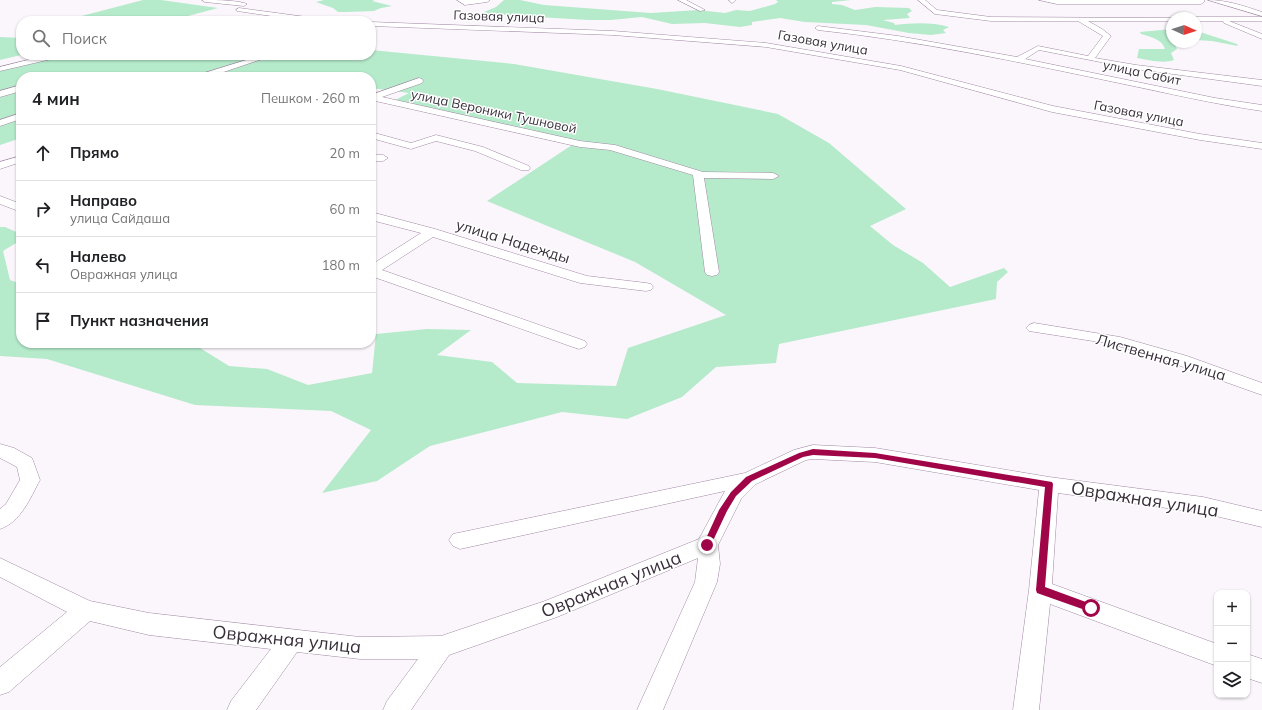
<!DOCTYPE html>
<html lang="ru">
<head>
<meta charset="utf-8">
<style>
  :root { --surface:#fff; --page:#f6f6f6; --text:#202124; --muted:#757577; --line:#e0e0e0 }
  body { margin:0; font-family:Mulish,sans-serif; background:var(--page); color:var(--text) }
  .controls { position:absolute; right:12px; bottom:12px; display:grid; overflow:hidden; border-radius:8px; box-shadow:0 1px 3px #0004 }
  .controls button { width:36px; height:36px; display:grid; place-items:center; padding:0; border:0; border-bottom:1px solid var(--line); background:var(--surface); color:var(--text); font:20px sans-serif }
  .compass { position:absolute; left:1166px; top:12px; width:36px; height:36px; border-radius:50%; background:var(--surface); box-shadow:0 1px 3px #0004; rotate:93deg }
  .stop { position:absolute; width:12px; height:12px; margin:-9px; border:3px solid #a00548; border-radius:50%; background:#fff }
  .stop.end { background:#a00548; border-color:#fff; box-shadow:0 1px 4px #0008 }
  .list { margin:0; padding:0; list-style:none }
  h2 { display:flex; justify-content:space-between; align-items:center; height:52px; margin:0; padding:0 16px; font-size:17px }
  h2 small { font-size:13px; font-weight:400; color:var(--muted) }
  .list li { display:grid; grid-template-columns:26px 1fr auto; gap:12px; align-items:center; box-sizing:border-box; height:56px; padding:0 16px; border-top:1px solid var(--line) }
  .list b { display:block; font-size:15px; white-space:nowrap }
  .list p { margin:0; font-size:13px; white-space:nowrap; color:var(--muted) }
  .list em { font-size:13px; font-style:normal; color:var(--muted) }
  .icon { flex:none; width:22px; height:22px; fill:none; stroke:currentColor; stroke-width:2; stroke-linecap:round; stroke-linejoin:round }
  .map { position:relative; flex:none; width:1262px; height:710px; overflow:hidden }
  .search { position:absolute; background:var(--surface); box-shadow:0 1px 3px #0004; left:16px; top:16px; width:360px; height:44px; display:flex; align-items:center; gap:10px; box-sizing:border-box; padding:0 14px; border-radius:16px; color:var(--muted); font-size:15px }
  .panel { position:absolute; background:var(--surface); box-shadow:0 1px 3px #0004; left:16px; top:72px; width:360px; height:276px; border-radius:16px }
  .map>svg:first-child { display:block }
</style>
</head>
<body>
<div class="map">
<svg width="1262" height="710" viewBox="0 0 1262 710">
  <rect width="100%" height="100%" fill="#fbf6fc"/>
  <path fill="#b5eacb" d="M143 0H161L218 8 169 21H111L70 19Z
    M324 0H375L372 1 392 6 381 8 374 11 347 12H338L333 8 316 2Z
    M504 0H520L544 5 651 13 698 10 725 13 736 10 750 11 775 4 778 2 776 0H851L832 2V4L842 5 855 10 875 7 909 8 912 11 907 14 910 18 883 20 894 23 895 25C913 23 932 22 949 27L943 30 946 33 931 35 909 33 866 25 805 22 780 18 752 22V25L740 27 705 23 672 24 642 17 611 20H588L487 14 484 12 496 7Z
    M1172 29V42H1184L1175 45 1177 49 1171 53 1174 60C1164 64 1148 60 1137 58L1139 49H1165C1162 39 1151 37 1141 34L1140 32Z
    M1200 32 1237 44 1238 46 1212 41 1196 40V33Z
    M0 37 21 38V55L0 60Z
    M371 50 514 64 657 89 778 114 829 143 906 209 870 226 893 245 923 263 950 287 1004 268 1008 272 997 282 996 299 779 344 776 363 716 367 682 397 627 419 562 412 430 446 377 481 322 493 371 430 331 411 195 405 47 359 0 356V227H5L21 234V240L3 251 10 280 21 284V343H192L229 366 267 369 308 385 372 373 376 334 427 329 471 330 437 355 492 362 517 383 616 386 628 348 726 315 635 262 487 201 578 141 395 100 409 93 371 88V77H21V138L0 145V70L61 55H371Z"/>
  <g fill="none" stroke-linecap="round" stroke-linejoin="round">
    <g stroke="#a189a4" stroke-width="1">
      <path id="minor" d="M202 0C213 0 238 0 247 4L244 6 205 2Z
        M457 0H490L487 2 465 5Z
        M678 0H686L705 10 700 11Z
        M729 0H735V1L732 3Z
        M918 0H925L937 10 991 17 1174 18H1172V21H1088L1102 29 1111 36 1095 58 1136 65 1262 80V86L1136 69 1039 50 1025 59 1215 98 1262 105V111C1214 104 1167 93 1119 83 1019 62 920 41 818 30L815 28 818 26 898 36 1017 57 1038 46 1088 56 1103 36 1078 21H991L935 14Z
        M1039 0H1204V2L1201 4H1057Z
        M1208 0C1227 0 1244 6 1262 12V16Z
        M239 8 321 19 324 21H306L237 11 236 10Z
        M1196 17H1262V21H1229L1262 34V39L1224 23 1223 21H1196V18H1193Z
        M371 22 613 31 766 43 901 66 1053 106 1200 134 1262 143V149L1200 140 1052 112 900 70 766 47 613 35 371 26Z
        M48 55H61L60 57 0 71V67Z
        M262 55H274L209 77H197L198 75Z
        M62 74H65V77H56Z
        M419 78 422 79 423 81 422 83 382 97 580 141 615 145 703 172 773 173 779 176 773 179 704 178 719 272 717 275 712 276 707 275 705 272 693 175 610 150 580 147 371 100V95Z
        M21 85V91L0 97V91Z
        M21 113V119L0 126V120Z
        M371 132 411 143 436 135 483 147 529 166 530 168 529 170H521L475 151 436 141 411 149 371 138Z
        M371 155H383L388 158 383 161H371Z
        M21 156V162L0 169V162Z
        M0 196 21 204V212L0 204Z
        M371 212 435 229 587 276 646 283 651 284 653 287 651 290 646 291 580 283 433 237 382 270 585 341 587 344 585 347 579 349 573 347 371 276V265L421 233 371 220Z
        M1034 323 1120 337 1187 356 1262 383V395L1175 364 1112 344 1029 331 1026 328 1029 325Z
        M0 444 14 448 32 458 40 480C30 498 21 522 0 529V509L6 504 20 480 17 467 0 458Z
        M813 445 875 448 1049 477 1203 497 1262 511V527L1203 513 1058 493 1052 584 1217 644V666L1050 604 1039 710H1013L1029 590 1039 490 875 462 813 459 806 460 756 484 741 499 718 545 720 564 717 582 663 710H637L695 582 698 558 557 617 449 655 411 710H383L387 701 418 659H360L297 652 256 710H227L231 701 271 649 149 635 90 621 9 692 0 695V667L67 612 0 577V558L90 601 149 613 360 637 441 636 545 601 699 539 725 491 460 549 453 546 449 540 453 534 745 473 794 450Z
        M1247 654 1262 659V683L1247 678Z"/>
    </g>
    <use href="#minor" fill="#fff" fill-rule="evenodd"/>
  </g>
  <path fill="#a00548" d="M813 449 875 453 1052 482 1053 484 1045 587 1094 605 1096 608 1094 611 1091 612 1088 611 1037 593 1036 590 1045 487 875 458 813 455 803 457 752 481 736 496 727 511 710 547H704L703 545 719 510 731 492 746 477 799 453Z"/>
  <g text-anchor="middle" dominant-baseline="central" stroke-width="3" stroke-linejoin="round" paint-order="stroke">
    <g font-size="13" fill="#392f3b" stroke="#fff">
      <text transform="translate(499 16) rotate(2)">Газовая улица</text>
      <text transform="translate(823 42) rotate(10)">Газовая улица</text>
      <text transform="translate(1142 72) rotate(12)">улица Сабит</text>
      <text transform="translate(494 111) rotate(12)">улица Вероники Тушновой</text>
      <text transform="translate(1139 113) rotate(11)">Газовая улица</text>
    </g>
    <g font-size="15" fill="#392f3b" stroke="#fff">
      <text transform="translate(513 241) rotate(17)">улица Надежды</text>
      <text transform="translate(1161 357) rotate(16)">Лиственная улица</text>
    </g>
    <g font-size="18" fill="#392f3b" stroke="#fff">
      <text transform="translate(1145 499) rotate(9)">Овражная улица</text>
      <text transform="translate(611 584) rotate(-22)">Овражная улица</text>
      <text transform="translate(287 639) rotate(6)">Овражная улица</text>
    </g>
  </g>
</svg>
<div class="controls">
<button>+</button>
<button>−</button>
<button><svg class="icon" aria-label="layers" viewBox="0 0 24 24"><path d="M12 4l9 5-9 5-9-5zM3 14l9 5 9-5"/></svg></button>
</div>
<svg class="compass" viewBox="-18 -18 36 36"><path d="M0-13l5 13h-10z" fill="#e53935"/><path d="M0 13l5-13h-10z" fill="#757577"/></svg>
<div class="stop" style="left:1091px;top:608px"></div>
<div class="stop end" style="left:707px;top:545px"></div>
<div class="search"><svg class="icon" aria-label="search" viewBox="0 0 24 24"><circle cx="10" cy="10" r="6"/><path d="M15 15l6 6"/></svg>Поиск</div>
<section class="panel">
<h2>4 мин<small>Пешком · 260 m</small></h2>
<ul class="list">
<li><svg class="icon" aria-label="ahead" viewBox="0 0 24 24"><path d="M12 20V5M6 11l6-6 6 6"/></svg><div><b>Прямо</b></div><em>20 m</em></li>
<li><svg class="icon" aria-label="right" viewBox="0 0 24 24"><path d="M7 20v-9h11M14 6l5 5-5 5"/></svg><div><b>Направо</b><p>улица Сайдаша</p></div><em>60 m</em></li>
<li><svg class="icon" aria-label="left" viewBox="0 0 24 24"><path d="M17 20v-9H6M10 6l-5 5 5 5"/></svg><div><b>Налево</b><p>Овражная улица</p></div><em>180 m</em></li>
<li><svg class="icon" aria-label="arrive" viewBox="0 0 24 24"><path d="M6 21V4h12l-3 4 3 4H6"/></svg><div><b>Пункт назначения</b></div></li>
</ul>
</section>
</div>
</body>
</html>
